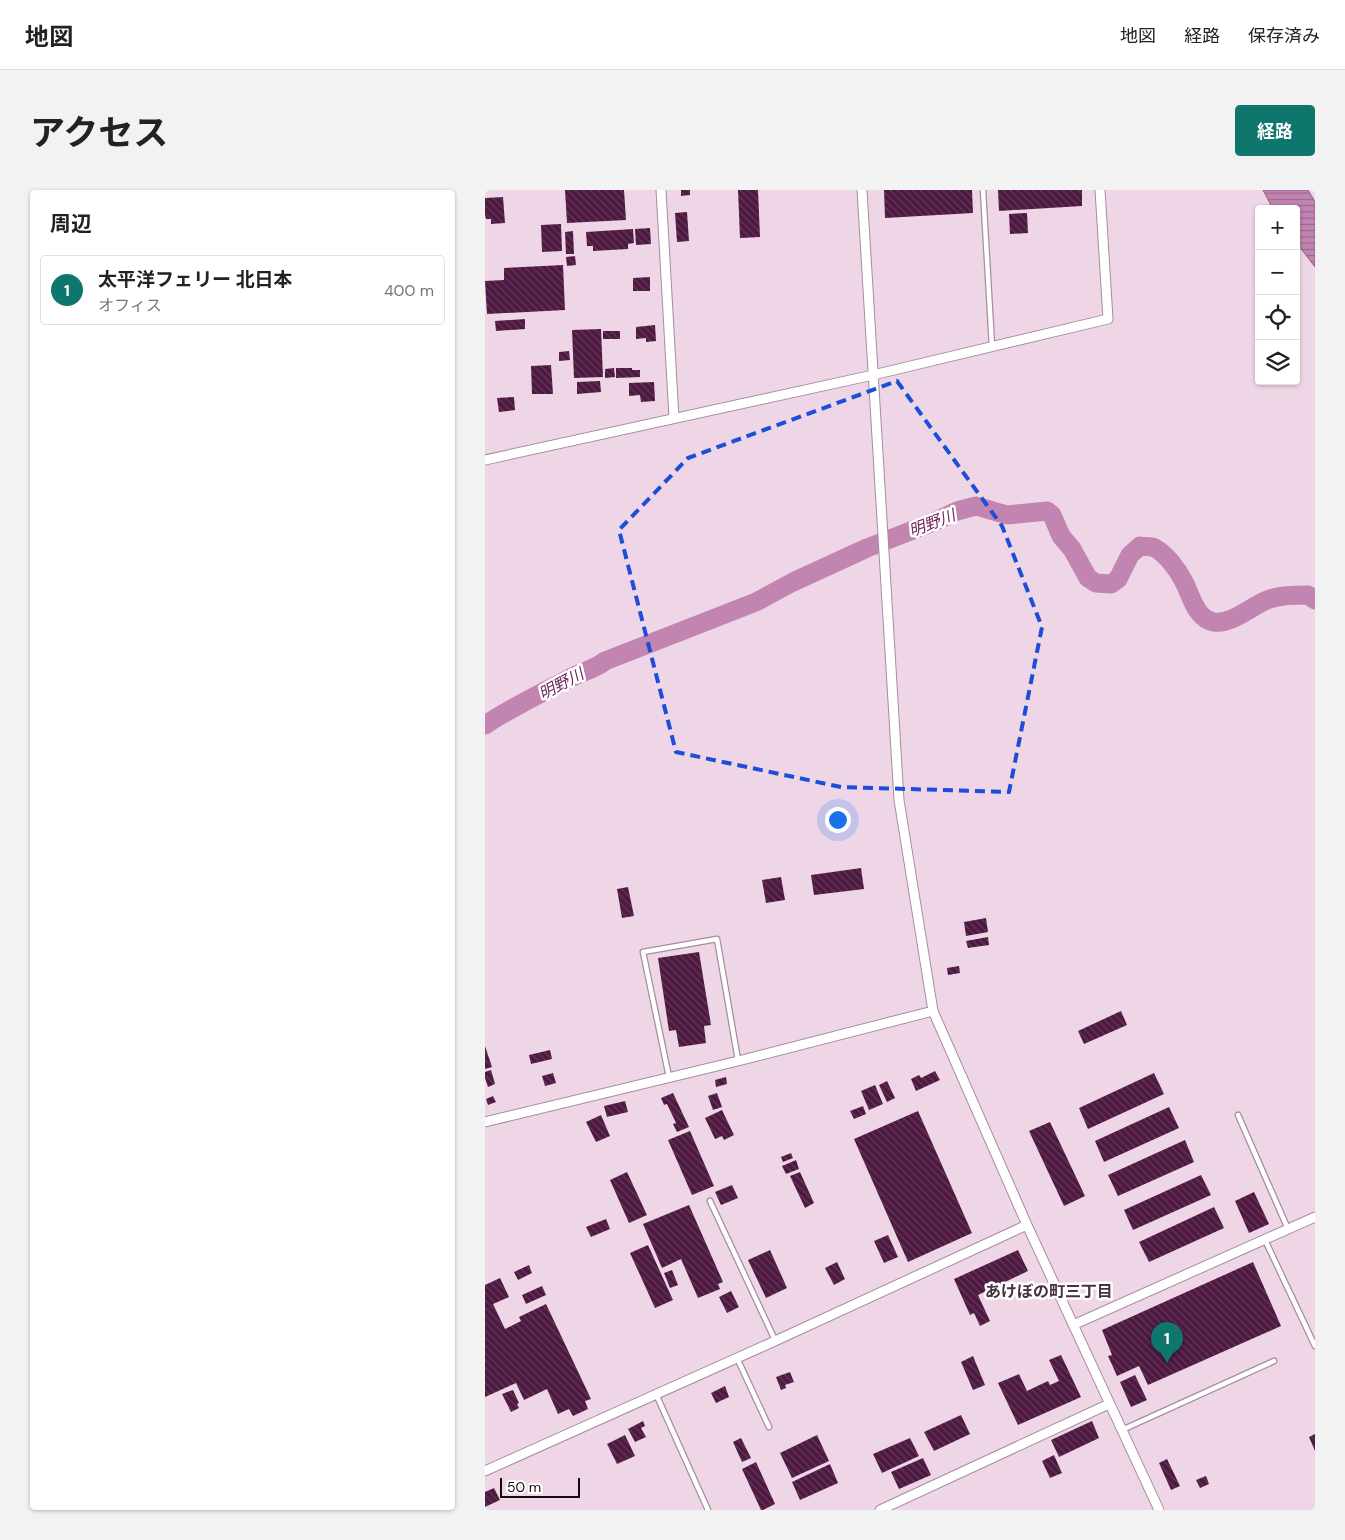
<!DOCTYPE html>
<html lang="ja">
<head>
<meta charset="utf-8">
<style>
  :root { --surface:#fff; --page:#f2f2f2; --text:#222; --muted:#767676; --line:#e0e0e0; --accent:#0f766e }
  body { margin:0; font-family:"DM Sans","Noto Sans JP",sans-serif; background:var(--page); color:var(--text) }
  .controls { position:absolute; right:15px; top:15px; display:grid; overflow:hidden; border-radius:5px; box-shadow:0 1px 4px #0004 }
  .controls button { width:45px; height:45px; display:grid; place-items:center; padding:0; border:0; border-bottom:1px solid var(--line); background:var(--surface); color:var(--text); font:25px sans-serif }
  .scale { position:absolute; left:15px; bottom:12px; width:80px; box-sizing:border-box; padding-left:5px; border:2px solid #110a0f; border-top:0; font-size:14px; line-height:18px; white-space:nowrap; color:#110a0f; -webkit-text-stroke:4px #fff; paint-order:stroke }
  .you { position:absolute; left:352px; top:629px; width:18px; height:18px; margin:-12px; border:4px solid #fff; border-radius:50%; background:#1a73e8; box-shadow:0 0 0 8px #1a73e833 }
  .badge { display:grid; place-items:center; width:32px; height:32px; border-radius:50%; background:var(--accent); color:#fff; font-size:16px; font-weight:700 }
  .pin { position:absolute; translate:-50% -41px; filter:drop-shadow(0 1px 2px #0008) }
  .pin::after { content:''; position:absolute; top:26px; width:18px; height:15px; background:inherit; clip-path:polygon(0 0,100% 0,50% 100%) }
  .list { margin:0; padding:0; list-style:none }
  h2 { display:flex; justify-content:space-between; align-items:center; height:65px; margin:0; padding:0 20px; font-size:21px }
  h2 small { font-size:16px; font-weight:400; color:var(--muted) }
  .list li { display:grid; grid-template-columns:32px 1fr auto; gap:15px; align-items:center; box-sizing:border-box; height:70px; margin:0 10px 10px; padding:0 10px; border:1px solid var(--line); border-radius:5px }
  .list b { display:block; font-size:19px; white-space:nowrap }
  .list p { margin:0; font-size:16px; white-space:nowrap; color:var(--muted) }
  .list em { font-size:16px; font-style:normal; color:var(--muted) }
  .icon { flex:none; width:28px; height:28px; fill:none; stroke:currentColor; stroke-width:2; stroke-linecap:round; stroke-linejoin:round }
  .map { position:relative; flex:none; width:830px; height:1320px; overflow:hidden; border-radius:5px }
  header { display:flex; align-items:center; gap:30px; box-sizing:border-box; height:70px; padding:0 25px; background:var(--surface); border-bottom:1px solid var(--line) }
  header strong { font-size:24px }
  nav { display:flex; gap:28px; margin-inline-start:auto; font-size:18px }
  .intro { display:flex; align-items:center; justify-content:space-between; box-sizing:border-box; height:120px; padding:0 30px }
  h1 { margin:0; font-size:35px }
  .button { padding:12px 22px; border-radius:5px; background:var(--accent); color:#fff; font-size:18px; font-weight:700 }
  main { display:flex; gap:30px; padding:0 30px }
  aside { flex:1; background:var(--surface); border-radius:5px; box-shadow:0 1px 4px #0004 }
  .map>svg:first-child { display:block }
</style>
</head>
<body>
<header>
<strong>地図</strong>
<nav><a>地図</a><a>経路</a><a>保存済み</a></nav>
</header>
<div class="intro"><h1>アクセス</h1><a class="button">経路</a></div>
<main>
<aside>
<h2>周辺<small></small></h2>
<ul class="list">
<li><span class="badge">1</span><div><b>太平洋フェリー 北日本</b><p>オフィス</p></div><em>400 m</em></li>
</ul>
</aside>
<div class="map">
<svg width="830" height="1320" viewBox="0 0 830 1320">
  <defs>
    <pattern id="water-rules" width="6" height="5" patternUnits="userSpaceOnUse" patternTransform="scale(1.25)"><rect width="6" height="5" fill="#c284b0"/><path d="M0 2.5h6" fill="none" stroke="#9c6a8e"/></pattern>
    <pattern id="building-back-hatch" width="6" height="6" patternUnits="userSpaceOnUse" patternTransform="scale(1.25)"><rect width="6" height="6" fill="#4e1941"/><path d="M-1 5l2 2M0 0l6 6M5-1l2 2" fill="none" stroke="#633859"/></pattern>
  </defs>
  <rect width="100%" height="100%" fill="#efd6e6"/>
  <path fill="url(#water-rules)" stroke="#8d5f80" d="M778 0H823L830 12V77L811 52V19H788Z"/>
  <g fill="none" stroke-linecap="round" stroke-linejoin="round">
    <path stroke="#c284b0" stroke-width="19" d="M0 535C27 517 57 503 85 488 97 482 110 479 120 471L271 412 308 392 382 358 451 331 472 321 491 316 522 325 562 321 567 325 576 346 587 359 603 388 611 393 626 394 633 389 645 365 655 356C660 357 666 356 670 358 681 364 693 380 698 390 706 404 710 429 729 432 748 434 765 417 782 410 795 405 809 405 823 405L830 410"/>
  </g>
  <path fill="url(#building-back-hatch)" d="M80 0H139L141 30 82 33Z
    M196 0H205V5L196 6Z
    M253 0H273L275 47 255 48Z
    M399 0H487L488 23 400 28Z
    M513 0H597V16L514 21Z
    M18 7 20 33 6 34V29H1L0 25V8Z
    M202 22 204 51 192 52 190 23Z
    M542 23 543 43 525 44 524 24Z
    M76 34 77 61 57 62 56 35Z
    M165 38 166 54 151 55 150 39Z
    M148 39 149 53 143 54V59L108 61V56H102L101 42Z
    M88 41 89 64H81L80 42Z
    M90 66 91 75 82 76 81 67Z
    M78 75 80 120 2 124 0 91 19 90V78Z
    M165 87V101H148V88Z
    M40 129V139L11 141 10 131Z
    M170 135 171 151 161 152V148L151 149V137Z
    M116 139 118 187 89 188 87 140Z
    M118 141H135V149H118Z
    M84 161 85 170 74 171V162Z
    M66 175 68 204H47L46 176Z
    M129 178 130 187 120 188V179Z
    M131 178H147V180H155V187L131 188Z
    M115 191 116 202 92 204V192Z
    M169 192 170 211 156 212 155 205 144 206V193Z
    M29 207 30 220 14 222 12 208Z
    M376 678 379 699 329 705 326 685Z
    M296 687 300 710 281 713 277 690Z
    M143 697 149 726 137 728 132 699Z
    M501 728 503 742 481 746 479 732Z
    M503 747 504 755 483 758 481 751Z
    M214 762 226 835 219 836 221 853 194 857 191 840 184 841 173 768Z
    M474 776 475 783 463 785 462 778Z
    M636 821 642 835 599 854 593 841Z
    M0 856 7 877 0 879Z
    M65 860 67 869 46 874 44 865Z
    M6 880 10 894 3 897 0 888V882Z
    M450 881 455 890 431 901 426 889 434 885 436 888Z
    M68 883 71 893 60 896 57 886Z
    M669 883 679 904 603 939 594 918Z
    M241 887 242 894 231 897 230 890Z
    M402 891 410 908 402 912 394 895Z
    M390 895 398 914 384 920 376 901Z
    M188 903 204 937 192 942 188 934 191 933 182 914 179 915 176 908Z
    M232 903 237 917 228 920 223 906Z
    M8 906 11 912 3 915 1 909Z
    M140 911 143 922 122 927 119 916Z
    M378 916 381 924 369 929 365 921Z
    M684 917 694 938 619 972 610 951Z
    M237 920 249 945 239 950 237 946 230 949 220 928Z
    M433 921 487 1043 423 1072 369 949Z
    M116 925 125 946 111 952 101 932Z
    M565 932 600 1006 579 1016 544 941Z
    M205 941 229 996 207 1005 183 950Z
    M700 950 709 972 633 1006 623 985Z
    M306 963 308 968 298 972 296 967Z
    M311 970 314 979 301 984 297 976Z
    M142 982 162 1025 144 1033 125 990Z
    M315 982 329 1013 320 1018 305 986Z
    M716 985 726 1005 648 1040 639 1020Z
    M247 995 253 1008 236 1015 230 1002Z
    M769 1002 784 1034 764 1043 750 1011Z
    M204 1015 238 1092 233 1094 235 1099 213 1108 196 1069 177 1078 158 1034Z
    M729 1017 739 1038 664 1072 654 1052Z
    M121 1029 125 1039 106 1047 101 1037Z
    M403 1045 413 1067 399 1073 389 1051Z
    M163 1055 188 1110 170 1118 145 1063Z
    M285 1060 302 1098 281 1108 263 1070Z
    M533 1060 543 1081 493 1105 505 1131 495 1136 489 1123 485 1125 469 1089Z
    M352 1072 360 1089 349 1095 340 1078Z
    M768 1072 796 1136 663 1195 654 1176 632 1186 623 1166 627 1165 617 1140Z
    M44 1075 47 1083 33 1090 29 1082Z
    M187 1080 193 1095 185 1098 179 1083Z
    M15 1088 24 1107 8 1114 20 1139 36 1131 34 1127 61 1114 106 1209 100 1211 103 1219 88 1226 84 1219 73 1224 62 1199 39 1210 31 1193 0 1207V1095Z
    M57 1096 61 1105 41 1114 37 1105Z
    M246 1101 254 1117 242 1123 234 1107Z
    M576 1165 596 1207 533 1235 513 1193 534 1184 542 1201 563 1191 565 1195 574 1191 564 1170Z
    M488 1166 500 1195 488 1200 476 1172Z
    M305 1182 309 1192 300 1195 301 1198 296 1200 291 1187Z
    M650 1185 662 1210 646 1217 635 1192Z
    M240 1196 244 1207 231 1213 226 1203Z
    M28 1200 34 1213 32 1214 34 1218 26 1222 17 1204Z
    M476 1225 485 1244 449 1261 439 1242Z
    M158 1231 160 1236 156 1238 161 1247 150 1252 143 1239Z
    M607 1231 614 1248 574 1267 566 1250Z
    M830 1244V1261L824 1247Z
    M140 1245 150 1266 132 1274 122 1254Z
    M332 1245 344 1271 307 1288 295 1263Z
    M256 1248 266 1268 257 1272 248 1252Z
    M425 1248 434 1266 397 1283 388 1264Z
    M569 1265 577 1283 565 1288 557 1271Z
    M438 1268 446 1285 414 1299 406 1282Z
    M682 1269 695 1296 686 1300 674 1273Z
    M271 1272 290 1314 278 1320H276L257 1279Z
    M345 1274 353 1293 315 1310 307 1292Z
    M721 1286 724 1294 715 1298 711 1290Z
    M9 1298 15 1310 0 1317V1302Z"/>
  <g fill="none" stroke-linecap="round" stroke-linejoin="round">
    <g stroke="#a48e9d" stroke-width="7">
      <path id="lane" d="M498 0 507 156
        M184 887 158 762 232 749 253 870
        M753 925 803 1039
        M225 1011 290 1150
        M780 1050 830 1156
        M252 1168 284 1237
        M171 1204 223 1320
        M637 1240 789 1171"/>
    </g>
    <g stroke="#a48e9d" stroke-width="11">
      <path id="street" d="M176 0 189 228
        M377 0 414 610 448 821 542 1035 674 1320
        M0 270 388 185 623 129 615 0
        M0 932 253 871 448 821
        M588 1135 830 1027
        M0 1281 290 1151 542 1035
        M395 1320 624 1214"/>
    </g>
    <use href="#lane" stroke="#fff" stroke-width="4.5"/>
    <use href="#street" stroke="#fff" stroke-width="9"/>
  </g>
  <path fill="none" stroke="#1d4ed8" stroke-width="4" stroke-dasharray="10 6" stroke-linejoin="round" d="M412 191 517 336 557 437 524 602 356 597 191 562 134 340 203 268Z"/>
  <g text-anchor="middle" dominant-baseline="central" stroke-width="5" stroke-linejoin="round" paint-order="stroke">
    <g font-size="16" font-style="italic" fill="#6e255d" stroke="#fff">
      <text transform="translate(447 333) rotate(-21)">明野川</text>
      <text transform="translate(76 494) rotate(-28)">明野川</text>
    </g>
    <g font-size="16" font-weight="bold" fill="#45333f" stroke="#fff">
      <text x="564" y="1101">あけぼの町三丁目</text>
    </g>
  </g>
</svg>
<div class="controls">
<button>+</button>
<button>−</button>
<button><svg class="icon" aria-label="locate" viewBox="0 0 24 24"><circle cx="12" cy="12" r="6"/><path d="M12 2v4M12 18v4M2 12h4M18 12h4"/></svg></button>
<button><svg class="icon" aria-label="layers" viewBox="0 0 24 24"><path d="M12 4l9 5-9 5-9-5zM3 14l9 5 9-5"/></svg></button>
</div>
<div class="scale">50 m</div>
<div class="you"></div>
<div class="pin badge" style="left:682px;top:1173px">1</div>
</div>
</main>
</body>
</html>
